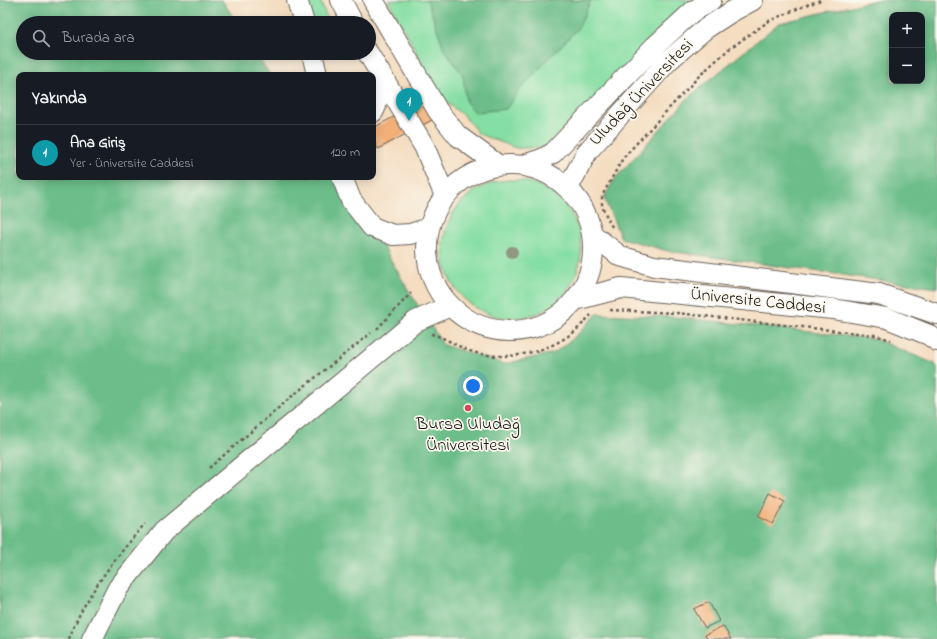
<!DOCTYPE html>
<html lang="tr">
<head>
<meta charset="utf-8">
<style>
  :root { --surface:#171b24; --page:#242831; --text:#f1f3f6; --muted:#9ea1a6; --line:#363941; --accent:#d1495b }
  body { margin:0; font-family:"Indie Flower",sans-serif; background:var(--page); color:var(--text) }
  .controls { position:absolute; right:12px; top:12px; display:grid; overflow:hidden; border-radius:8px; box-shadow:0 2px 10px #0003 }
  .controls button { width:36px; height:36px; display:grid; place-items:center; padding:0; border:0; border-bottom:1px solid var(--line); background:var(--surface); color:var(--text); font:20px sans-serif }
  .you { position:absolute; left:473px; top:386px; width:14px; height:14px; margin:-10px; border:3px solid #fff; border-radius:50%; background:#1a73e8; box-shadow:0 0 0 6px #1a73e833 }
  .badge { display:grid; place-items:center; width:26px; height:26px; border-radius:50%; background:var(--accent); color:#fff; font-size:13px; font-weight:700 }
  .pin { position:absolute; translate:-50% -33px; filter:drop-shadow(0 1px 2px #0008) }
  .pin::after { content:''; position:absolute; top:21px; width:14px; height:12px; background:inherit; clip-path:polygon(0 0,100% 0,50% 100%) }
  .list { margin:0; padding:0; list-style:none }
  h2 { display:flex; justify-content:space-between; align-items:center; height:52px; margin:0; padding:0 16px; font-size:17px }
  h2 small { font-size:13px; font-weight:400; color:var(--muted) }
  .list li { display:grid; grid-template-columns:26px 1fr auto; gap:12px; align-items:center; box-sizing:border-box; height:56px; padding:0 16px; border-top:1px solid var(--line) }
  .list b { display:block; font-size:15px; white-space:nowrap }
  .list p { margin:0; font-size:13px; white-space:nowrap; color:var(--muted) }
  .list em { font-size:13px; font-style:normal; color:var(--muted) }
  .icon { flex:none; width:22px; height:22px; fill:none; stroke:currentColor; stroke-width:2; stroke-linecap:round; stroke-linejoin:round }
  .map { position:relative; flex:none; width:937px; height:639px; overflow:hidden }
  .search { position:absolute; background:var(--surface); box-shadow:0 2px 10px #0003; left:16px; top:16px; width:360px; height:44px; display:flex; align-items:center; gap:10px; box-sizing:border-box; padding:0 14px; border-radius:22px; color:var(--muted); font-size:15px }
  .panel { position:absolute; background:var(--surface); box-shadow:0 2px 10px #0003; left:16px; top:72px; width:360px; height:108px; border-radius:8px }
  .map>svg:first-child { display:block }
</style>
</head>
<body>
<div class="map">
<svg width="937" height="639" viewBox="0 0 937 639">
  <rect width="100%" height="100%" fill="#fbf7ec"/>
  <filter id="ink" filterUnits="userSpaceOnUse"><feTurbulence type="fractalNoise" baseFrequency=".025" numOctaves="2"/><feDisplacementMap in="SourceGraphic" scale="8" xChannelSelector="R" yChannelSelector="G"/><feConvolveMatrix kernelMatrix="1 2 1 2 8 2 1 2 1" color-interpolation-filters="sRGB"/></filter>
  <filter id="wash" filterUnits="userSpaceOnUse"><feTurbulence type="fractalNoise" baseFrequency=".012" numOctaves="4" result="noise"/><feDisplacementMap in="SourceGraphic" scale="16" xChannelSelector="R" yChannelSelector="G"/><feGaussianBlur stdDeviation="0.9" result="paint"/><feColorMatrix in="noise" values="0 0 0 0 0 0 0 0 0 0 0 0 0 0 0 0 0 1.4 0 .05"/><feComposite in="paint" operator="in"/></filter>
  <g filter="url(#wash)">
    <rect width="100%" height="100%" fill="#f4ddc1"/>
    <path fill="#85dea3" stroke="#507d60" d="M302 0H320L329 23H311Z
      M388 0H700L543 148H516L479 134 464 116 442 99Z
      M443 249a69 69 0 1 1 138 0a69 69 0 1 1-138 0Z"/>
    <path fill="#6cbd89" stroke="#446c52" fill-rule="evenodd" d="M0 0H222L237 23H23V53H256L270 75H19V177H336L372 227 407 288 443 345 504 364 554 353 577 335 597 314 676 317 875 339 935 364 937 367V639H0Z
      M427 0H591L579 27 521 88 506 109 475 112 466 102 463 75 444 49Z
      M876 0H937V288L668 251 621 238 604 198 614 180 689 97 779 23ZM892 15H922V81H892Z"/>
    <g id="blocks">
      <path fill="#f2af78" d="M435 95 445 113 378 149 373 139V128Z
        M770 493 785 501 773 524 758 517Z
        M709 602 719 621 705 628 694 609Z
        M723 626 731 639H707L705 635Z"/>
    </g>
  </g>
  <g filter="url(#ink)">
    <use href="#blocks" fill-opacity="0" stroke="#686056" stroke-width="1"/>
    <g fill="none" stroke-linecap="round" stroke-linejoin="round">
      <g stroke="#686056" stroke-width="22">
        <path id="secondary" d="M297 0 304 23
          M341 0 353 23
          M373 0 438 111 458 136 498 165
          M312 53 317 75
          M368 53 424 146 445 196
          M373 86C377 95 379 103 373 112
          M524 165 542 159 553 153 655 46 692 12 711 0
          M427 248a83 83 0 1 1 166 0a83 83 0 1 1-166 0Z
          M342 177 351 200 372 227 393 235 410 234 429 228
          M568 188 587 152 668 61 705 29 731 12 753 0
          M593 235 620 256 654 266 879 294 937 314
          M575 300 621 288 833 309 887 318 929 335 937 341
          M92 639 118 588 164 531 416 321 450 306"/>
      </g>
      <path stroke="#686056" stroke-width="2.5" stroke-dasharray="3 3" stroke-linecap="butt" d="M612 227 602 207V196L623 158 699 76 729 49 769 21 804 6 821 0
        M610 310 677 313 874 335 891 340
        M377 329 411 293
        M431 334C444 337 455 345 467 350 502 363 545 354 574 332 580 327 586 320 591 315
        M209 468 291 397 371 333
        M69 639C81 605 104 573 127 545 133 538 139 530 145 524"/>
      <use href="#secondary" stroke="#fff" stroke-width="20"/>
    </g>
    <circle fill="#929880" cx="512" cy="252" r="6"/>
  </g>
  <circle fill="#d1495b" stroke="#fbf7ec" stroke-width="1.5" cx="468" cy="408" r="4"/>
  <g text-anchor="middle" dominant-baseline="central" stroke-width="3.5" stroke-linejoin="round" paint-order="stroke">
    <g font-size="18" fill="#1c1c1c" stroke="#fbf7ec">
      <text transform="translate(642 93) rotate(-46)">Uludağ Üniversitesi</text>
      <text transform="translate(758 302) rotate(6)">Üniversite Caddesi</text>
    </g>
    <g font-size="18" fill="#1c1c1c" stroke="#fbf7ec">
      <text x="468" y="425">Bursa Uludağ<tspan x="468" dy="21">Üniversitesi</tspan></text>
    </g>
  </g>
</svg>
<div class="controls">
<button>+</button>
<button>−</button>
</div>
<div class="you"></div>
<div class="pin badge" style="left:409px;top:121px;background:#0f9aa8">1</div>
<div class="search"><svg class="icon" aria-label="search" viewBox="0 0 24 24"><circle cx="10" cy="10" r="6"/><path d="M15 15l6 6"/></svg>Burada ara</div>
<section class="panel">
<h2>Yakında<small></small></h2>
<ul class="list">
<li><span class="badge" style="background:#0f9aa8">1</span><div><b>Ana Giriş</b><p>Yer · Üniversite Caddesi</p></div><em>120 m</em></li>
</ul>
</section>
</div>
</body>
</html>
